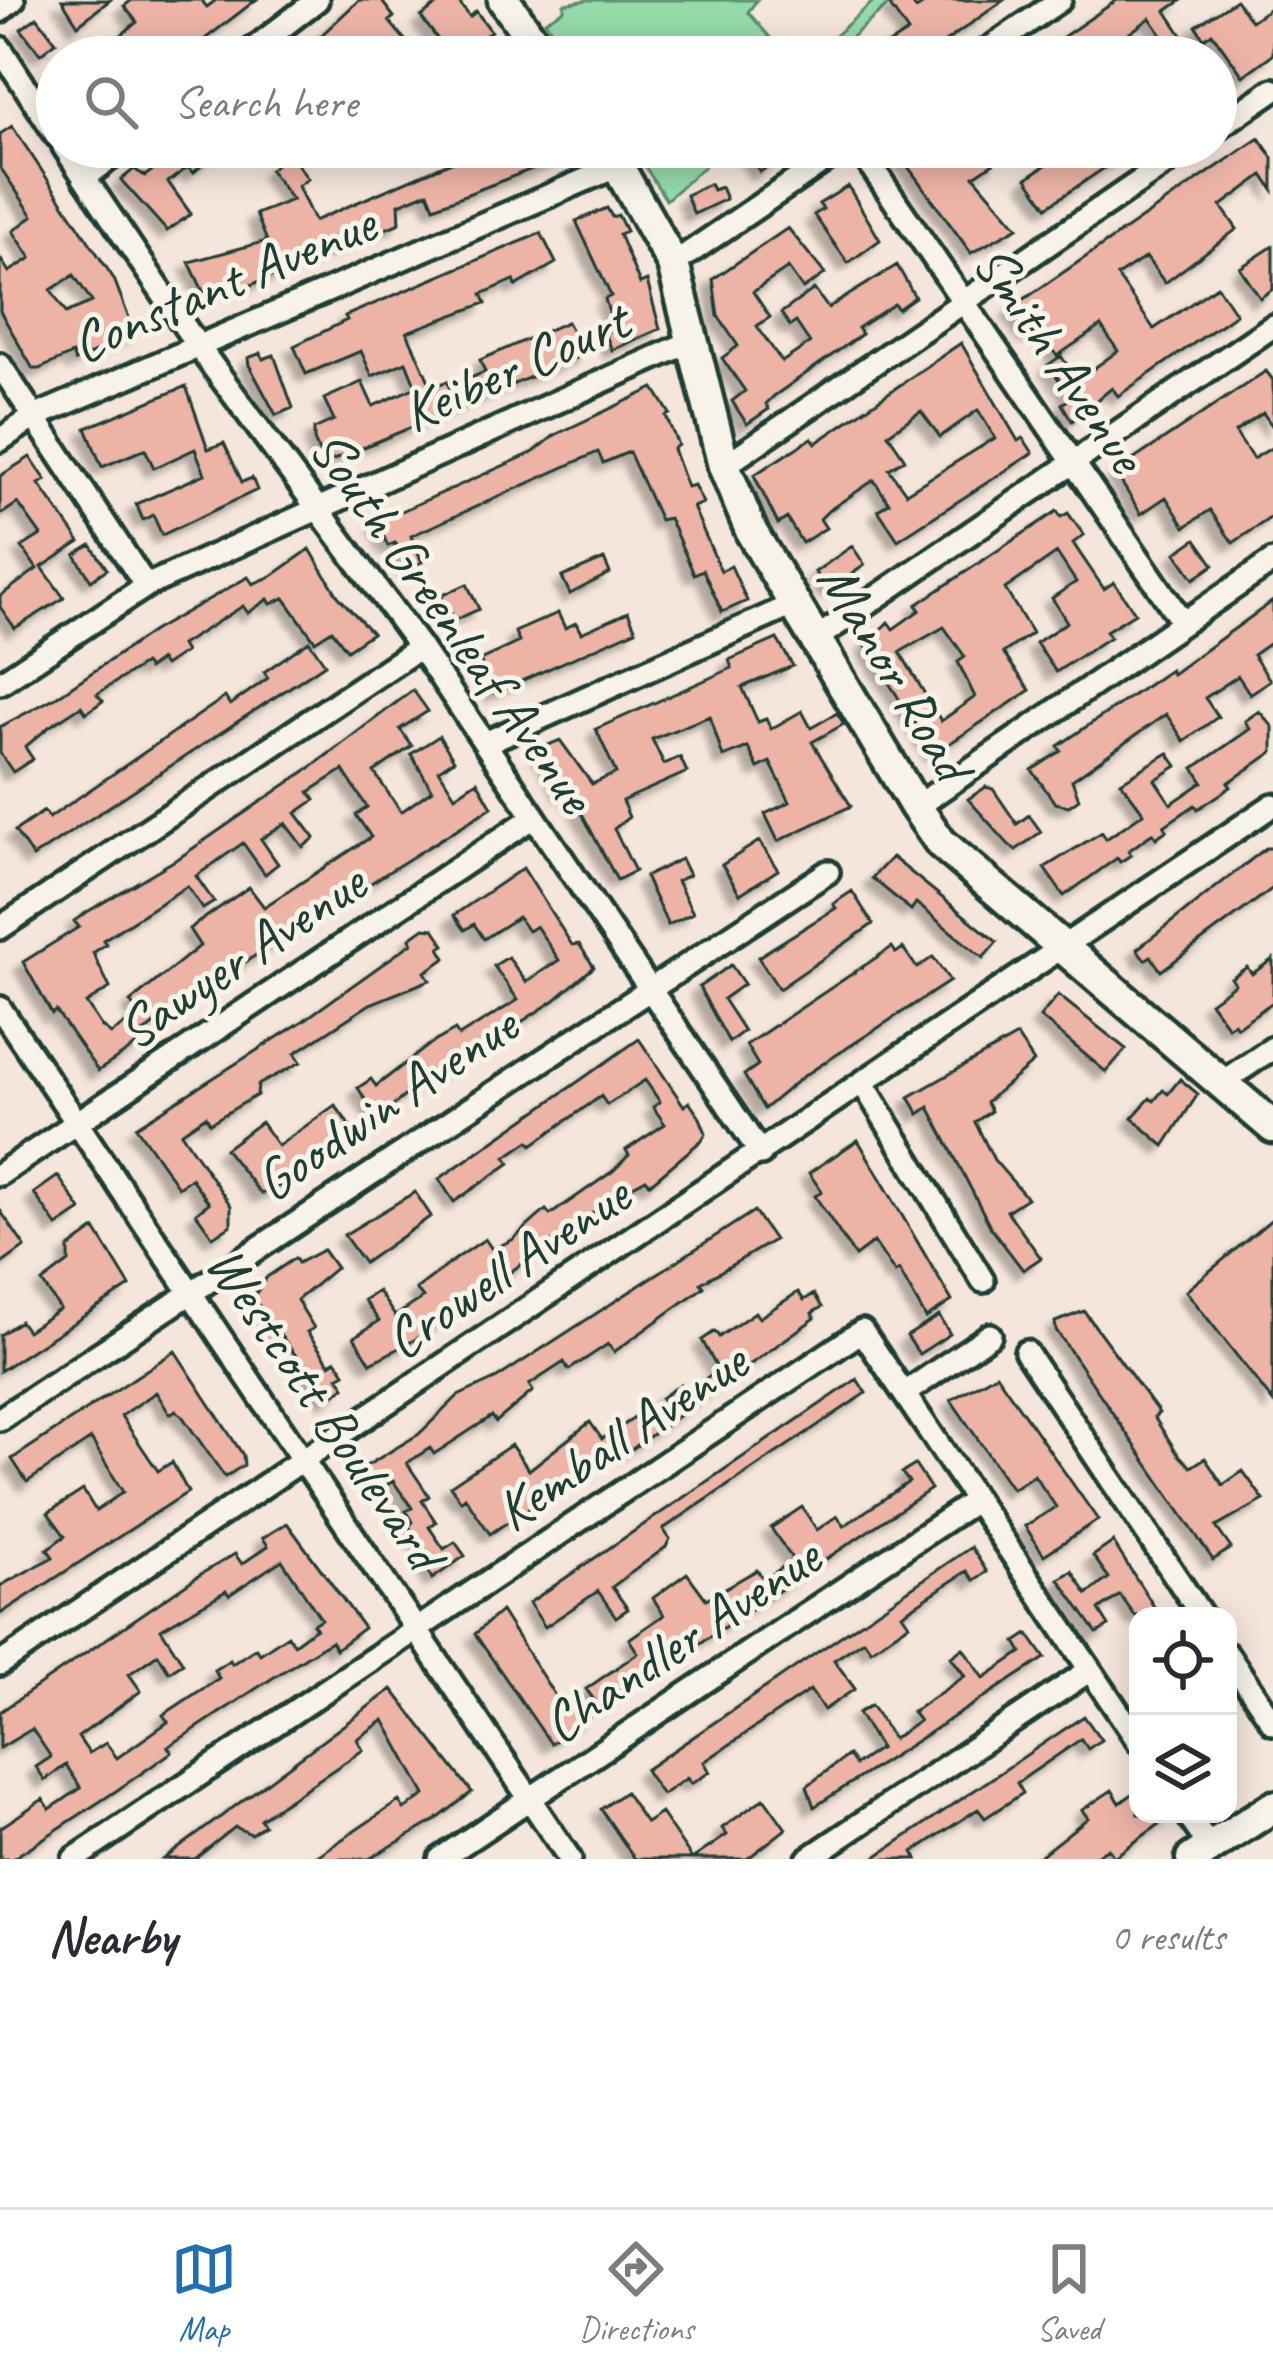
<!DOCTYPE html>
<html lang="en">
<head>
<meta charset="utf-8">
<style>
  :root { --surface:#fff; --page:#f2f2f3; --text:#2b2b33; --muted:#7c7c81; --line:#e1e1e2; --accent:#1f6fb2 }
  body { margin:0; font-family:Caveat,sans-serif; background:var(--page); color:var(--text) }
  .controls { position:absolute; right:36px; bottom:36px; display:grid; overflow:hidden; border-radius:24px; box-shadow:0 6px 30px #0003 }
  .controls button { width:108px; height:108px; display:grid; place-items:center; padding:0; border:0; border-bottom:3px solid var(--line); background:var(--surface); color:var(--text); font:60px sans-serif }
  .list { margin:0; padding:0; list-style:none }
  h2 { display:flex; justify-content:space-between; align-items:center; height:156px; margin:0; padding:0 48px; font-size:51px }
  h2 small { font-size:39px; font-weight:400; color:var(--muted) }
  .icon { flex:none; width:66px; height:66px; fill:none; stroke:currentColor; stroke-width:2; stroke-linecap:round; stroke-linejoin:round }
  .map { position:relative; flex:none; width:1273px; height:1859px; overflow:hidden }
  .search { position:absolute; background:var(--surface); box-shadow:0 6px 30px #0003; left:36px; right:36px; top:36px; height:132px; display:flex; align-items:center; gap:30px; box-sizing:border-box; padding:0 42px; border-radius:66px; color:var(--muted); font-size:45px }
  .sheet { height:348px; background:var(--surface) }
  nav { display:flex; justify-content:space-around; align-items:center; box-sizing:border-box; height:168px; border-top:3px solid var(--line); background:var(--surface); font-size:33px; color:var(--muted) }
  nav a { display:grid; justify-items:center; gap:6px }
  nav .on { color:var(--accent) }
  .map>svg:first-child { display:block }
</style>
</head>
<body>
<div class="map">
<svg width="1273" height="1859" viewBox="0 0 1273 1859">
  <defs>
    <filter id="shadow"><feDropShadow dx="-8" dy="8" stdDeviation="3" flood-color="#0004"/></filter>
  </defs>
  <rect width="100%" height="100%" fill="#f5e6db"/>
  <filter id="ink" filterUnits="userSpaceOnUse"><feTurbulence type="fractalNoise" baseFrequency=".00833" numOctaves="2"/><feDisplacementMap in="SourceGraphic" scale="24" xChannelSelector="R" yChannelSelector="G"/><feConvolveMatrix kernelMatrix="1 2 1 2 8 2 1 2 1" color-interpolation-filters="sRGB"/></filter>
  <g filter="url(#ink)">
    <path fill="#95dba9" stroke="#5a8c6e" stroke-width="3" d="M588 0H757L748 12 787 57H570L545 21 564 10V4Z
      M875 0H894L829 57H811Z
      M633 147H726L666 200Z"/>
    <path fill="#edb4a6" stroke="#1f3d34" stroke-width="3" fill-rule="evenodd" filter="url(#shadow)" d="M62 0H110L78 25Z
      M132 0H201L207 7 216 0H256L201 42 204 46 190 57H142L134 47 124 55 114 41 137 22 124 6Z
      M359 0H381L394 17 389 21 411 47 406 51 411 57H319L311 45Z
      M443 0H457L470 17 476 11 491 31 487 34 496 57H451L421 17Z
      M898 0H910L916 9 930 0H1004L924 57H868L908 32 890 6Z
      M1117 0H1182L1166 11 1182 35 1168 44 1150 18 1097 57H1034Z
      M1236 0 1251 21 1273 6V54L1243 76 1212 33 1204 39 1196 26Z
      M37 17 56 42 40 54 21 29Z
      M12 126 114 279 135 334 75 361 72 354 39 369H33L0 311V258L9 272 31 258 13 231 33 216 0 167V134ZM74 275 92 302 66 313 51 290Z
      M1259 138 1273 158V190L1263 175 1221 206 1237 229 1165 283 1146 257 1117 276 1154 329 1217 286 1236 314 1118 396 1112 388 1072 421 1062 404 1068 400 1067 390 1048 365 1061 356 1078 380 1118 351 1101 326 1057 356 1040 332 1027 334 1010 309Z
      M183 147H223L193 173 188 167 168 182 191 214 167 231 121 180 134 169 145 176Z
      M295 147 306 159 298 165 308 179 298 186 314 221 486 147H559L563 157 434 207 428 192 399 204 400 223 246 287 235 280 204 293 189 262 267 241 256 214 292 200 270 170Z
      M743 147H797L760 172Z
      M907 147H989L998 160 974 176 1018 227 971 253 898 153Z
      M1072 147H1135L1047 207 1027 178Z
      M710 184 713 190 721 187 726 199 694 214 686 195Z
      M848 186 880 240 848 263 814 215 823 209 819 204Z
      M607 208 612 217 618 215 626 231 619 234 640 284 647 281 660 329 612 350 605 333 614 329 605 299 611 296 576 221Z
      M788 228 825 274 803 289 788 268 753 292 770 317 757 326 782 362 810 343 796 322 790 326 781 313 814 289 828 308 897 265 915 297 898 309 894 304 858 328 862 334 774 396 766 404 769 409 747 424 732 401 745 391 722 358 738 346 718 316 713 279Z
      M541 233 556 263 516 286 514 280 482 294 486 303 407 332 432 388 447 381 449 387 485 372 480 360 567 322 585 354 324 464 314 440V429L334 420 324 399 362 382 373 406 416 387 406 362 372 376 361 351 306 374 294 346 347 320 345 316Z
      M1273 246V289L1260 298 1240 268Z
      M961 343 1018 441 1023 438 1033 453 898 540 878 510 889 503 874 480 828 511 820 519 826 528 802 543 787 518 778 524 754 475 812 438 816 443ZM978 410 995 438 906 493 889 469 905 459 888 434 921 411 940 437Z
      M261 353 263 359 274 355 293 408 276 415 249 365 248 358Z
      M1266 371 1273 380V427L1263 413 1235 432 1253 459 1273 447V516L1233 543 1210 510 1185 527 1166 497 1141 514 1115 472Z
      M186 386 208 449 224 443 242 482 252 478 257 490 162 535 153 515 143 520 136 504 205 474 195 449 154 468 145 449 102 467 86 428Z
      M654 388 670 414 666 416 678 445 673 449 687 487 694 485 703 503 693 507 721 571 731 566 747 601 722 612 703 570 694 574 669 518 660 520 629 452 603 463 598 452 411 536 422 562 406 568 395 543 388 546 377 522 534 452 555 435Z
      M30 457 46 480 39 484 80 542 42 567 64 598 15 628 0 607V596L37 569 22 547 41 535 18 503 0 515V476Z
      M1057 511 1061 517 1068 513 1084 535 1073 543 1104 589 1114 582 1135 613 1106 631 1110 637 1056 672 1036 643 1067 622 1052 598 1076 582 1057 553 1005 589 1032 633 1003 653 1030 690 934 754 865 645 888 622 893 629 920 610 916 605ZM944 627 965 657 958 662 975 697 941 721 900 652Z
      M1196 539 1214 565 1194 579 1176 553Z
      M91 545 107 569 91 580 75 555Z
      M852 546 865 565 828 590 815 572Z
      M310 549 338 596 372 633 347 650 332 630 315 641 284 598 271 604 268 599 248 613 243 606 181 645 185 652 164 666 160 660 148 669 144 664 97 694 103 701 86 713 81 706 49 727 25 747 33 759 13 772 0 753V727L56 697 153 631 248 577 253 584 272 576Z
      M604 559 610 573 570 594 562 577Z
      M467 584 479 609 455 620 441 596Z
      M1273 601V641L1253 655 1270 680 1250 694 1238 676 1205 698 1218 717 1184 741 1166 714 1072 780 1079 799 1069 806 1055 803 1032 770 1061 751 1058 746 1170 670 1172 674Z
      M628 612 636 630 494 693 480 660 519 642 515 632 558 613 565 628 576 623 581 633Z
      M777 639 793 666 742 687 758 722 766 719 771 729 802 711 811 728 837 713 844 724 812 742 851 806 778 841 765 814 790 802 770 762 758 768 748 747 723 757 710 716 652 739 664 764 680 757 687 772 622 801 629 817 614 829 635 871 617 880 570 791 565 793 539 749 560 740 592 784 616 773 596 729 732 668 729 660Z
      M309 641 325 664 33 857 15 831 44 811 49 818 225 697 230 705 268 678 264 672Z
      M413 690 428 711 400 729 412 746 374 772 401 812 432 790 411 754 439 736 454 760 439 770 455 796 477 781 492 807 183 1001 142 1034 146 1039 98 1071 56 1011 52 1014 23 962 79 927 74 921 87 912 182 856 314 765ZM343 770 367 807 356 815 371 837 264 907 249 887 189 929 200 946 130 1002 139 1015 111 1034 102 1027 86 1003 110 988 93 953 106 944 103 940 187 886 203 909 214 902 196 876 243 843 265 874 278 864 261 839 285 823 303 847 315 838 296 813 315 800 309 792Z
      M1259 711 1273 727V752L1228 783 1231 787 1198 809 1195 805 1164 826 1167 830 1156 838 1153 833 1128 851 1131 855 1120 862 1117 858 1064 896 1044 868 1102 832 1106 839 1144 813 1121 782 1168 753 1177 766 1155 780 1171 804 1203 782 1194 768 1250 729 1245 721Z
      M986 787 993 789 1017 824 1029 815 1041 832 1016 850 1009 845 968 799Z
      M759 841 778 870 740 894 722 865Z
      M1266 848H1273V888L1161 971 1151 956 1145 960 1137 949Z
      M892 857 997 942 983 958 916 903 911 910 872 878Z
      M681 859 689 875 677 881 693 913 668 925 645 877Z
      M523 868 572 945 579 944 594 967 555 1000 428 1083 425 1079 384 1113 381 1108 374 1112 358 1088 371 1079 376 1086 429 1045 455 1030 459 1036 518 1000 494 966 508 957 526 982 559 960 536 926 528 931 518 917 484 939 474 924 465 930 454 915Z
      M852 891 873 924 779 989 758 957 836 908 833 904Z
      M424 928 434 929 445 945 440 948 446 958 425 972 430 980 370 1004 295 1053 301 1062 258 1085 257 1095 210 1123 206 1116 181 1133 231 1206V1225L213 1237 196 1213 209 1203 191 1178 178 1187 136 1127 303 1021 412 943 410 938Z
      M892 947 896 953 903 948 917 968 933 957 950 981 801 1078 764 1109 744 1075 758 1065 746 1045Z
      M1273 959V1002L1237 1027 1234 1023 1228 1027 1210 1002 1235 984 1231 978 1247 967 1252 974Z
      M731 965 744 984 723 999 744 1031 729 1042 699 987Z
      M1058 995 1126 1049 1106 1072 1040 1017Z
      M1017 1036 1034 1062 986 1102 991 1111 975 1122 994 1160 1027 1198 1007 1211 1041 1258 1023 1270 991 1228 929 1107 919 1114 909 1097Z
      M639 1039 684 1106 689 1102 700 1118 706 1133 702 1140 650 1184 646 1179 622 1192 418 1338 371 1363 354 1337 379 1321 364 1300 378 1291 395 1316 423 1298 416 1289 457 1258 485 1239 492 1249 512 1240 546 1210 550 1215 613 1171 629 1155 626 1150 665 1124 653 1107 660 1102 645 1080 607 1105 601 1096 532 1145 529 1141 506 1157 510 1163 454 1202 439 1179Z
      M1180 1079 1198 1094 1164 1146 1132 1118 1150 1098 1154 1101 1163 1090 1168 1094Z
      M335 1105 353 1130 300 1167 304 1172 272 1190 261 1194 225 1149 261 1122 278 1146Z
      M858 1140 952 1301 926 1318 899 1270 895 1273 874 1242 855 1256 815 1196 822 1192 809 1173Z
      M58 1176 81 1210 57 1226 34 1193Z
      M415 1192 431 1216 364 1263 344 1235Z
      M0 1210 25 1247 0 1265Z
      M754 1211 774 1240 701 1283 704 1287 614 1352 608 1344 569 1370 564 1362 529 1385 533 1391 496 1422 492 1416 434 1454 430 1448 407 1463 429 1496 422 1501 436 1522 429 1527 444 1549 455 1542 465 1556 432 1579 421 1555 426 1552 409 1526 413 1522 406 1511 412 1508 393 1481 378 1491 363 1468 419 1434 458 1396 497 1378Z
      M1273 1218V1402L1186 1291Z
      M95 1229 130 1286 0 1371V1335L20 1321 27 1331 60 1309 42 1282 69 1262V1248Z
      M323 1250 336 1268 297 1300 314 1328 307 1332 330 1364 336 1360 345 1373 338 1377 345 1387 328 1399 253 1298 267 1277 295 1258 298 1263Z
      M798 1292 804 1300 814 1294 822 1307 812 1313 815 1318 628 1452 623 1445 490 1534 465 1497 461 1501 450 1486 511 1445 529 1470 590 1422 602 1439 639 1415 645 1420 666 1405 661 1398 681 1384 686 1392 718 1370 702 1340 715 1331 719 1337 755 1312 759 1318Z
      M1084 1311 1159 1413 1154 1417 1178 1454 1191 1467 1205 1458 1223 1485 1243 1471 1264 1500 1216 1527 1231 1548 1213 1560 1056 1330 1055 1322Z
      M939 1316 950 1334 919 1354 907 1336Z
      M175 1351 243 1455 244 1465 225 1477 182 1416 176 1410 170 1414 156 1392 121 1416 158 1471 172 1462 188 1492 0 1614V1586L53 1557 47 1549 65 1536 48 1513 83 1490 96 1511 123 1492 91 1439 27 1482 12 1459Z
      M996 1374 1098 1520 1044 1555 1025 1526 1056 1507 1034 1475 1012 1489 951 1400Z
      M857 1379 866 1393 663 1529 670 1539 666 1547 612 1587 628 1609 616 1617 598 1591 545 1627 529 1603Z
      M915 1465 931 1489 669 1664 665 1658 597 1704 586 1689 638 1653 629 1639 664 1615 653 1598 687 1573 706 1599 757 1570 764 1580 793 1560 771 1528 802 1507 817 1530 837 1516 844 1526 909 1482 902 1473Z
      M287 1523 364 1628 336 1649 331 1641 257 1688 168 1747 172 1752 113 1793 12 1859H0V1828L43 1799 50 1809 81 1788 66 1765 45 1780 36 1767 51 1757 32 1729 0 1748V1712L201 1574 235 1554 242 1564 268 1546 263 1538ZM282 1560 321 1619 313 1624 316 1628 294 1644 288 1635 260 1654 256 1648 232 1664 230 1660 214 1670 219 1678 163 1715 168 1722 117 1758 106 1743 89 1753 78 1737 141 1691 129 1674 158 1654 169 1672 183 1663 161 1629 226 1591 229 1595Z
      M1113 1542 1160 1616H1135L1120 1595 1099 1610 1109 1626 1097 1633 1059 1579 1072 1571 1087 1594 1109 1578 1093 1556Z
      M971 1547 987 1572 974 1580 967 1571 902 1614 909 1624 871 1650 864 1640 834 1660 855 1689 824 1710 810 1690 704 1762 710 1772 691 1784 687 1778 662 1795 645 1770Z
      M501 1611 566 1713 579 1704 589 1717 551 1744 475 1634Z
      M1028 1634 1045 1658 814 1807 807 1786 848 1755 855 1765 880 1748 858 1713 871 1705 893 1739 919 1721 912 1712 965 1676 951 1657 963 1648 984 1678 1022 1652 1016 1642Z
      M392 1689 472 1792 436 1820 369 1859H313L399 1801 404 1809 425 1795 384 1720 357 1739 363 1750 260 1819 264 1825 251 1834 235 1827 195 1859H164Z
      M1084 1716 1101 1740 1088 1749 1081 1739 1017 1783 1023 1793 985 1818 978 1809 913 1852 917 1859H873Z
      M1112 1790 1120 1803 1138 1790V1814L1172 1815 1114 1857 1108 1848 1091 1859H1036L1088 1818 1082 1810Z
      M625 1792 646 1823 661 1813 692 1859 727 1835 722 1828 764 1798 786 1829 747 1859H635L601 1809Z"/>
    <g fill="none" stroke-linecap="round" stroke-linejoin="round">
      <g stroke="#1f3d34" stroke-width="30">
        <path id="street" d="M0 11 13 0
          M0 48 57 136
          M243 57 317 0
          M977 57 1060 0
          M1216 129 1273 90
          M64 147 197 345 420 647 761 1154
          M858 147 1183 623
          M84 178 125 147
          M673 264 845 147
          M0 365 146 586
          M0 440 34 417 620 165
          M724 466 1190 147
          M814 640 1273 326
          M0 683 146 586 690 342
          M485 743 795 604
          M916 807 1273 561
          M0 928 420 647
          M0 1008 570 1859
          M1224 1081 1273 1048
          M864 1085 983 1281
          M0 1174 534 817
          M1026 1352 1202 1616
          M905 1393 990 1335
          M0 1419 828 872
          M1228 1655 1273 1723
          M0 1664 1273 805
          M1187 1814 1210 1847
          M74 1859 862 1331 1138 1741
          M440 1859 976 1500
          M808 1859 1090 1670"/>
      </g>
      <g stroke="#1f3d34" stroke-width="39">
        <path id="secondary" d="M504 0 544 57
          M607 147 673 264 724 466 752 533 916 807 941 843 1273 1127
          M1192 1859 1273 1807"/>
      </g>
      <use href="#street" stroke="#f7f3e8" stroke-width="21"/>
      <use href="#secondary" stroke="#f7f3e8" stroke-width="30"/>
    </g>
  </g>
  <g text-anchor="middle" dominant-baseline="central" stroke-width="10" stroke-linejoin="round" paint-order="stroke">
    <g font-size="57" fill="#1f3d34" stroke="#f7f3e8">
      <text transform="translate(223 283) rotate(-23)">Constant Avenue</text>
      <text transform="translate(1060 358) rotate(56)">Smith Avenue</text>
      <text transform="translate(515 366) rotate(-24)">Keiber Court</text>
      <text transform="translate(453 621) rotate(55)">South Greenleaf Avenue</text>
      <text transform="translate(895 671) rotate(59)">Manor Road</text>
      <text transform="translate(241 956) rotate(-34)">Sawyer Avenue</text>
      <text transform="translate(386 1103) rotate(-34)">Goodwin Avenue</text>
      <text transform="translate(507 1267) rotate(-34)">Crowell Avenue</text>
      <text transform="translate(325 1407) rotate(56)">Westcott Boulevard</text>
      <text transform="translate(621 1436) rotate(-34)">Kemball Avenue</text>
      <text transform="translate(681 1640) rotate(-34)">Chandler Avenue</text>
    </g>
  </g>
</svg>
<div class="controls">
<button><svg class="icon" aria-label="locate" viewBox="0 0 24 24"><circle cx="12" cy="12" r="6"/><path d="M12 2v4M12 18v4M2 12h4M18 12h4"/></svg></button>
<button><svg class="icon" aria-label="layers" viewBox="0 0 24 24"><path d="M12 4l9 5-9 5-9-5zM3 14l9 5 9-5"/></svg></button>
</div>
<div class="search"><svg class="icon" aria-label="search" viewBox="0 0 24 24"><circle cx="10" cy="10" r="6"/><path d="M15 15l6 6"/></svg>Search here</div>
</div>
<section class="sheet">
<h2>Nearby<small>0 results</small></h2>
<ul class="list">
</ul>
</section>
<nav>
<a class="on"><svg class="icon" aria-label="map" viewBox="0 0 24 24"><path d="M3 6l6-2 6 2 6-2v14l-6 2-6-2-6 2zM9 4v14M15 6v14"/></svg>Map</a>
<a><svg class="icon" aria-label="directions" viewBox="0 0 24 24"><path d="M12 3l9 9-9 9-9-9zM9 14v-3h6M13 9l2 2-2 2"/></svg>Directions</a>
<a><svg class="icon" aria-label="saved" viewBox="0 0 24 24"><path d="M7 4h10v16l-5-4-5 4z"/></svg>Saved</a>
</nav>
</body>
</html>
